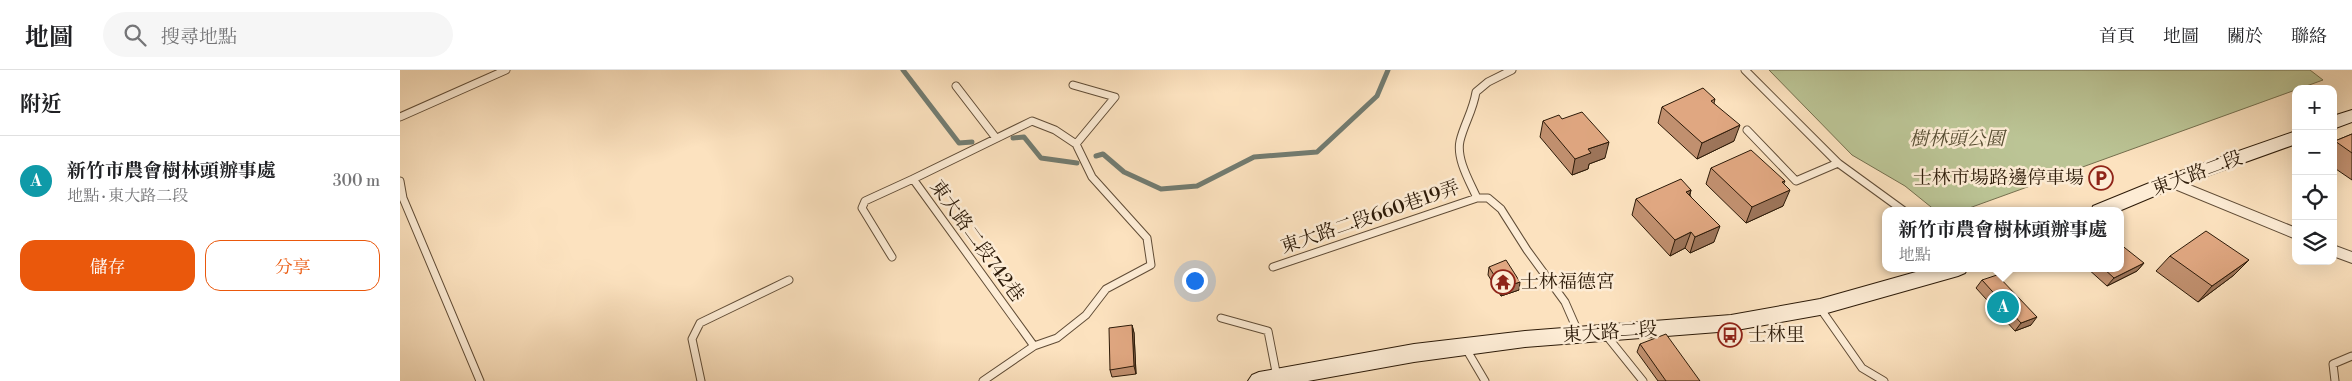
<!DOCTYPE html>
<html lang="zh-TW">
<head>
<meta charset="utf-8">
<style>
  :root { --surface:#fff; --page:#f6f6f6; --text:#202124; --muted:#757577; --line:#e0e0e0; --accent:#ea580c }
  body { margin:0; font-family:"Libre Bodoni","Noto Serif TC",serif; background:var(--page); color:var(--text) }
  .controls { position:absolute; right:15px; top:15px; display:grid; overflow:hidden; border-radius:10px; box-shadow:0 5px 20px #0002 }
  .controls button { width:45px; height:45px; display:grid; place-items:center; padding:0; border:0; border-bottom:1px solid var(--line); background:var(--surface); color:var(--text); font:25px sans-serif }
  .you { position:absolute; left:794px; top:210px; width:18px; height:18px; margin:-12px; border:4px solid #fff; border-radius:50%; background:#1a73e8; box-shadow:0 0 0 8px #1a73e833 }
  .badge { display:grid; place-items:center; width:32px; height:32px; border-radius:50%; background:var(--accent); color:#fff; font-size:16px; font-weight:700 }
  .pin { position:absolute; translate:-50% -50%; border:2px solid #fff; box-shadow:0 1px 5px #0006 }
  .popup { position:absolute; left:1482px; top:137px; width:242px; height:65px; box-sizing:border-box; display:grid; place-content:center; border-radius:10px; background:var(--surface); filter:drop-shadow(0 1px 4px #0005); font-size:16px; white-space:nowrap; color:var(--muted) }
  .popup b { font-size:19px; color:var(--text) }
  .popup::after { content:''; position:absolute; left:50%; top:100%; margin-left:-10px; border:10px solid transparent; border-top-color:var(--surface) }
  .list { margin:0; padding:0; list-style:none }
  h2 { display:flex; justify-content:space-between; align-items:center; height:65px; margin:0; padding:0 20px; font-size:21px }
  h2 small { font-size:16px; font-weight:400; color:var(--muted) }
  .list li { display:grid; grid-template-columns:32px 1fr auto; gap:15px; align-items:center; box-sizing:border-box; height:90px; padding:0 20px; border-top:1px solid var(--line) }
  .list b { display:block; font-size:19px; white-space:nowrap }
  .list p { margin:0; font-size:16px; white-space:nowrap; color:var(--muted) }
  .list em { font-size:16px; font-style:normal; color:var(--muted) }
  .actions { display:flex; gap:10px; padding:15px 20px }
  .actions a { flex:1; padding:11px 0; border:1px solid var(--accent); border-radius:15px; text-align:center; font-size:18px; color:var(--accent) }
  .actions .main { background:var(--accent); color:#fff }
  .icon { flex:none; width:28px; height:28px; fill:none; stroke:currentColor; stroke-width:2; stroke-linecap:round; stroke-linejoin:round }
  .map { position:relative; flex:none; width:1952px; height:311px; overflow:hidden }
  header { display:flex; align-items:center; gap:30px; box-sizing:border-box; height:70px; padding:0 25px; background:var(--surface); border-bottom:1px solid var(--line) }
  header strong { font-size:24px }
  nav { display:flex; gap:28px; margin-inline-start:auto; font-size:18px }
  .search { width:350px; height:45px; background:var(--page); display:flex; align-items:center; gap:12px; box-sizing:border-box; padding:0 18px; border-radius:28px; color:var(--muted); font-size:19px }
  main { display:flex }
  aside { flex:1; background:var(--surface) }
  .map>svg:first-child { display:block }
</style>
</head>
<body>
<header>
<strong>地圖</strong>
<div class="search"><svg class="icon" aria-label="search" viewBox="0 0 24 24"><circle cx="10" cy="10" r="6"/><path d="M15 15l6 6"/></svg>搜尋地點</div>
<nav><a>首頁</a><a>地圖</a><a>關於</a><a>聯絡</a></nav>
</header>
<main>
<aside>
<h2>附近<small></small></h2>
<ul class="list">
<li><span class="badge" style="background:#0f9aa8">A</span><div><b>新竹市農會樹林頭辦事處</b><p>地點 · 東大路二段</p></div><em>300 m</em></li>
</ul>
<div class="actions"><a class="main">儲存</a><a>分享</a></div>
</aside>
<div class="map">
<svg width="1952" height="311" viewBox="0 0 1952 311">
  <rect width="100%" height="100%" fill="#fce2bf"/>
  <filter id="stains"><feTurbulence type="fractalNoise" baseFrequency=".004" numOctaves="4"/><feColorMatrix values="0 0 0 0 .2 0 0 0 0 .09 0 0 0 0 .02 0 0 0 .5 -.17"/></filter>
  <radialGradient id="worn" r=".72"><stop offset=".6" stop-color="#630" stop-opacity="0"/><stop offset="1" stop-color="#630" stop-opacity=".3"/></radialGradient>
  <path fill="#bbc495" stroke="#746f4e" d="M1369 0H1910L1923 10 1561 141H1536L1505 116 1452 85Z"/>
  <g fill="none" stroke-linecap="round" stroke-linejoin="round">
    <path stroke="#727c71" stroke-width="5" d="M503 0 559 73 572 72
      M613 68 624 67 641 88 677 93
      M696 86 703 84 724 102 761 119 797 116 854 87 917 82 977 26 988 0"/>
    <g stroke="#604c36" stroke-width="9">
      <path id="lane" d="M1112 0 1088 12 1076 22C1073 41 1064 54 1060 71 1056 89 1070 112 1077 128H1088L1101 139 1127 180 1165 232 1179 264
        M1345 0 1438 93 1504 141
        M556 16 596 68
        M0 47 106 0
        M1347 60 1396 111 1438 93
        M0 111 3 128 80 311
        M492 187 462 138 465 131 513 109
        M873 197 1077 128
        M1420 238 1462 298 1484 311
        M821 248 868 261 877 307
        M1206 265 1243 311
        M634 276 657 268 686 245 706 219 751 195 747 168 692 107 676 74 715 27 673 15
        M1065 277 1085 311
        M301 311 292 269 300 253 389 210
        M583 311 634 276 513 109 632 51 655 60 676 74
        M1935 311 1933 294 1952 286"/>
    </g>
    <g stroke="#604c36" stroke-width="2">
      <path id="street" d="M1770 107 1896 158V169L1765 115 1763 112Z
        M1933 175 1952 182V193L1933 186Z"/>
    </g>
    <g stroke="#2c1a08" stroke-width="2">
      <path id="secondary" d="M1952 40V52L1933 59V46Z
        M1896 61V74L1776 117 1719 141H1691L1693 136 1764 107Z
        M1530 198H1568L1565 203 1558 206 1420 245 1331 261 1125 277 1014 292 908 311H848L852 305 859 302 1014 274 1125 261 1331 245 1420 229Z"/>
    </g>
    <use href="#lane" stroke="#fdecd5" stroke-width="7"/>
    <use href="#street" fill="#fdecd5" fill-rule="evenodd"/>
    <use href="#secondary" fill="#fdecd5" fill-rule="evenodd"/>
  </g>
  <path fill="#c1906f" stroke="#2c1a08" d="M1315 29 1314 33 1334 71 1297 89 1258 53 1262 37Z
    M1162 49 1205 88 1189 94 1188 99 1172 105 1140 67 1143 51Z
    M1952 64V110L1933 97V73L1935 71Z
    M1311 98 1384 114 1383 136 1346 153 1306 114Z
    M1291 120 1290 125 1314 172 1290 183 1285 178 1270 186 1232 145 1236 129Z
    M1770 186 1849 190 1834 205 1798 232 1756 201Z
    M1744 193 1737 201 1707 216 1687 198H1720Z
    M1089 197 1119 220 1101 226 1088 205Z
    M1582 210 1631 255 1615 261 1576 218Z
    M732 255 734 263 736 304 712 307 710 300Z
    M1240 274 1300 311H1258L1237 282Z"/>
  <path fill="#9d755a" stroke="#2c1a08" d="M1340 55 1334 71 1297 89 1302 73Z
    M1209 72 1205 88 1189 94 1188 99 1172 105 1175 89 1188 79Z
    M1385 111 1379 124 1390 120 1383 136 1346 153 1352 137 1382 112Z
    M1291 120 1286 136V122Z
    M1320 156 1314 172 1290 183 1295 167Z
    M1291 162 1285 178 1270 186 1275 170Z
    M1849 190 1834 205 1798 232 1812 216Z
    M1744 193 1737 201 1707 216 1714 208Z
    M1120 212 1119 220 1101 226 1102 218Z
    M1637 247 1631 255 1615 261 1621 253Z
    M732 255 734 263 736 304 734 296Z"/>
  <path fill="#e0a781" stroke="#2c1a08" d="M1303 18 1315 29 1311 31 1340 55 1302 73 1262 37Z
    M1182 42 1209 72 1188 79 1191 83 1175 89 1143 51 1159 45 1162 49Z
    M1952 64V83L1935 71Z
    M1351 80 1385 111 1382 112 1390 120 1352 137 1311 98Z
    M1281 109 1291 120 1286 122 1320 156 1295 167 1291 162 1275 170 1236 129Z
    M1806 161 1849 190 1812 216 1770 186Z
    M1720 174 1744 193 1714 208 1703 198H1720Z
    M1106 190 1120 212 1102 218 1089 197Z
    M1597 205 1637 247 1621 253 1582 210Z
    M732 255 734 296 710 300 709 258Z
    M1266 264 1300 311H1266L1240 274Z"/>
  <defs>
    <g id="parking-ring" transform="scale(1.25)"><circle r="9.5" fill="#fdecd5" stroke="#8f2418" stroke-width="1.5"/><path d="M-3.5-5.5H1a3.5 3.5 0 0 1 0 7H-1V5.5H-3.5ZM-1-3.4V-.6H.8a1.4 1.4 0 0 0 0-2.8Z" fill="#8f2418"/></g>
    <g id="temple-ring" transform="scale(1.25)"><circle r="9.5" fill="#fdecd5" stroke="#8f2418" stroke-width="1.5"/><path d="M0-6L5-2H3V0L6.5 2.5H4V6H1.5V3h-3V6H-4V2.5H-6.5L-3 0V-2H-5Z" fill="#8f2418"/></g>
    <g id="bus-ring" transform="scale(1.25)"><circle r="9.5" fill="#fdecd5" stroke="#8f2418" stroke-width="1.5"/><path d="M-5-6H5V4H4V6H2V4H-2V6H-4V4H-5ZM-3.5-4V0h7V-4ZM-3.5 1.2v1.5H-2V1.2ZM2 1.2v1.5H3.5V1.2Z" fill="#8f2418"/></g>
  </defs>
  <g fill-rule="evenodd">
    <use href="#parking-ring" x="1701" y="108"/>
    <use href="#temple-ring" x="1103" y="212"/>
    <use href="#bus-ring" x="1330" y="265"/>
  </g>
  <g text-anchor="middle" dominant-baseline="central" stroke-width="5" stroke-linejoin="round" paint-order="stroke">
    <g font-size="19" font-style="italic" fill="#574d32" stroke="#fdecd5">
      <text x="1557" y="69">樹林頭公園</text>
    </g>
    <g font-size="19" fill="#2c1a08" stroke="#fdecd5">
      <text transform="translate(1797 103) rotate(-20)">東大路二段</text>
      <text transform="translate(970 147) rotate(-19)">東大路二段660巷19弄</text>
      <text transform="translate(577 171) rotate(54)">東大路二段742巷</text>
      <text transform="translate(1210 262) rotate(-4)">東大路二段</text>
    </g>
    <g font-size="19" fill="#2c1a08" stroke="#fdecd5" text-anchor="start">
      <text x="1684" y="108" text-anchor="end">士林市場路邊停車場</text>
      <text x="1120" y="212">士林福德宮</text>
      <text x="1348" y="265">士林里</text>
    </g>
  </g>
  <rect width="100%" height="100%" filter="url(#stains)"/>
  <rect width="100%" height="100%" fill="url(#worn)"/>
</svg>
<div class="controls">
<button>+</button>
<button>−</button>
<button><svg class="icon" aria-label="locate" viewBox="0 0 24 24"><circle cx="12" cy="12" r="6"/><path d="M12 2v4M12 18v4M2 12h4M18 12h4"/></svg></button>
<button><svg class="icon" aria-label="layers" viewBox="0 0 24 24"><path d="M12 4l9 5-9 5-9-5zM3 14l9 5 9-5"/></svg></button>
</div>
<div class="you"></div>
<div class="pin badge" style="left:1603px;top:237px;background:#0f9aa8">A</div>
<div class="popup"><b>新竹市農會樹林頭辦事處</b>地點</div>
</div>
</main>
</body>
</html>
